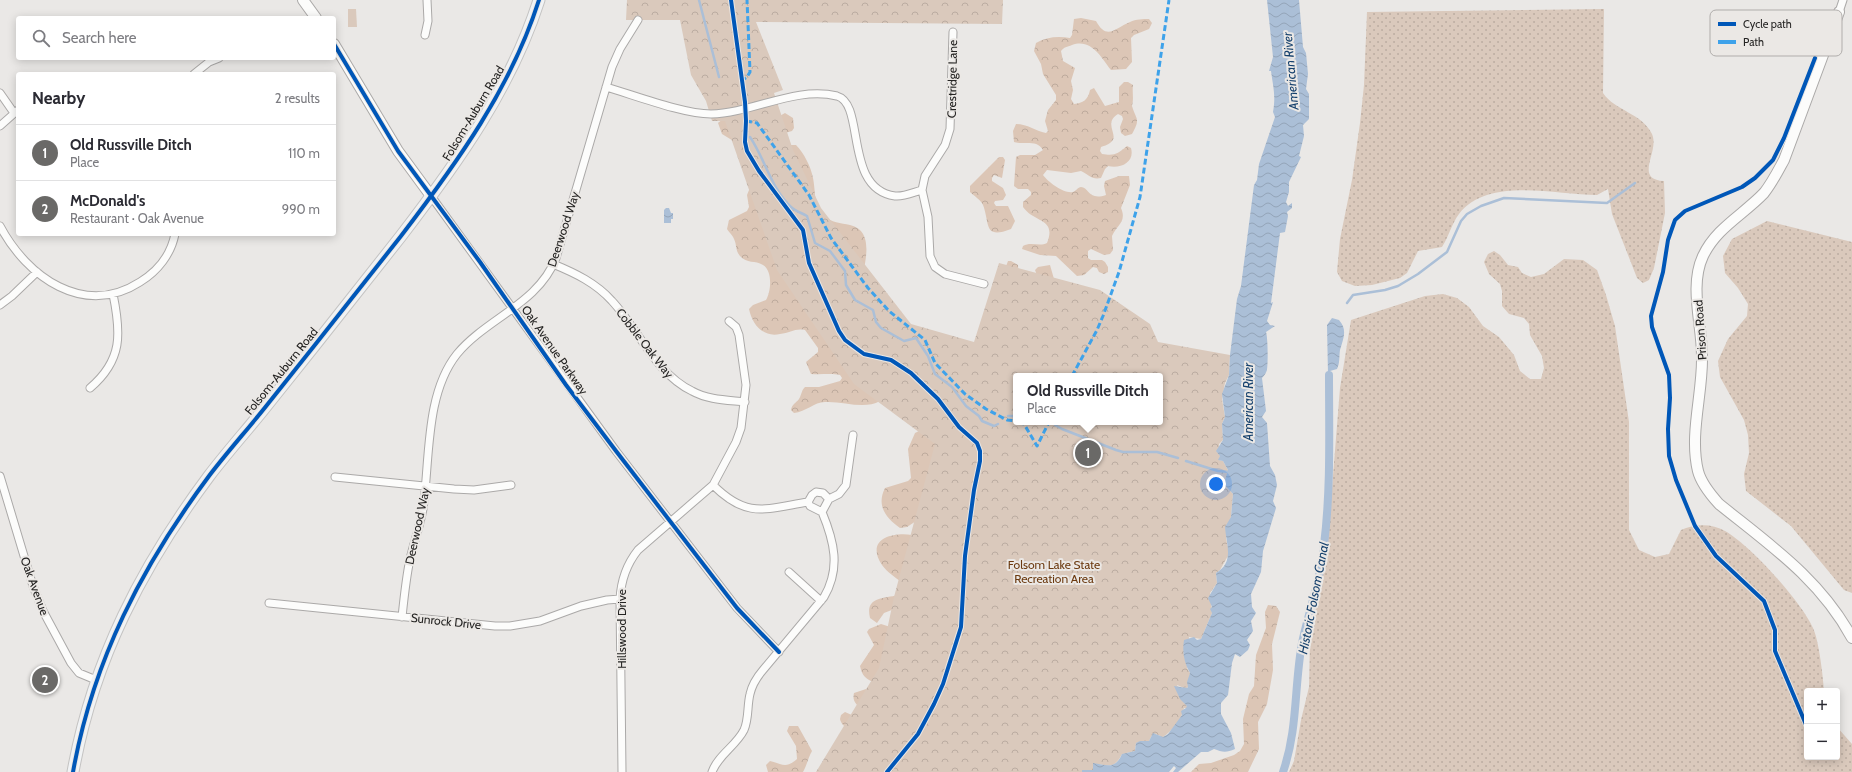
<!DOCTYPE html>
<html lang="en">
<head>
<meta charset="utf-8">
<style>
  :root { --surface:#fff; --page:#f2f2f3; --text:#2b2b33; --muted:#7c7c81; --line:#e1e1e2; --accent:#6a6967 }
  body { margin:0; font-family:Cabin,sans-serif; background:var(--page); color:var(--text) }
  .controls { position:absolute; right:12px; bottom:12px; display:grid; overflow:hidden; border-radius:4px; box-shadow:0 2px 10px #0003 }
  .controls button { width:36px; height:36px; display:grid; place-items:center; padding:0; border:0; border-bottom:1px solid var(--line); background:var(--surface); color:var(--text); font:20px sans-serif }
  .you { position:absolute; left:1216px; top:484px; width:14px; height:14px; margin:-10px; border:3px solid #fff; border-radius:50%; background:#1a73e8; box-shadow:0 0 0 6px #1a73e833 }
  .badge { display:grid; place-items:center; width:26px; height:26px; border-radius:50%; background:var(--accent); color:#fff; font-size:13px; font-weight:700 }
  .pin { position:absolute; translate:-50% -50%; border:2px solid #fff; box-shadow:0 1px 4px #0006 }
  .popup { position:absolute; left:1013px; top:373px; width:150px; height:52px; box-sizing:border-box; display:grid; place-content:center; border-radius:4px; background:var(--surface); filter:drop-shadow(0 1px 3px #0005); font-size:13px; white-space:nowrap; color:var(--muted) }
  .popup b { font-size:15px; color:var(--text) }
  .popup::after { content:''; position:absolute; left:50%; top:100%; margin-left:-8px; border:8px solid transparent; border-top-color:var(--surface) }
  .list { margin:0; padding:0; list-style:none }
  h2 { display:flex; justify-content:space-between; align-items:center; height:52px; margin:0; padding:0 16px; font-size:17px }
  h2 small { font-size:13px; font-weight:400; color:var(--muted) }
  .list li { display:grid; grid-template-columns:26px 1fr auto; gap:12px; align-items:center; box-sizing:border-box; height:56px; padding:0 16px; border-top:1px solid var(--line) }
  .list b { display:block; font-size:15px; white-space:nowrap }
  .list p { margin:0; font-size:13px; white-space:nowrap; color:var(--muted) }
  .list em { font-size:13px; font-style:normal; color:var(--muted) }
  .icon { flex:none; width:22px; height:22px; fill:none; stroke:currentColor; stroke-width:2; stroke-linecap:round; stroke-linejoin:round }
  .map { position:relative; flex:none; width:1852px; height:772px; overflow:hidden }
  .search { position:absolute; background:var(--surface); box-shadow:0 2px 10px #0003; left:16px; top:16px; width:320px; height:44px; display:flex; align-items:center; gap:10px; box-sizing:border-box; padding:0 14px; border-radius:4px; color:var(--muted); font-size:15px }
  .panel { position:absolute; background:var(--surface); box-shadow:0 2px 10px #0003; left:16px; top:72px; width:320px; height:164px; border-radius:4px }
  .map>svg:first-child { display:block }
</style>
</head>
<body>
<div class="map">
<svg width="1852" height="772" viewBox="0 0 1852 772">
  <defs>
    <pattern id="grass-dots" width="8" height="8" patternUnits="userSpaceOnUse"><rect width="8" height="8" fill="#dac9bc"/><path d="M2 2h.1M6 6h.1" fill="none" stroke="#bbaca1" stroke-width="1.8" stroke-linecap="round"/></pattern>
    <pattern id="forest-crowns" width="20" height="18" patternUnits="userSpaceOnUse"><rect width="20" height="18" fill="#dcc6b6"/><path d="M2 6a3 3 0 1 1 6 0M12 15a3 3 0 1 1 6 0" fill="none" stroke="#bdaa9c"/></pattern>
    <pattern id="park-crowns" width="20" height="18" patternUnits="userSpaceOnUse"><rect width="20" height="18" fill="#dac9bc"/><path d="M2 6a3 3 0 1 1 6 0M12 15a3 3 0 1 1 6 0" fill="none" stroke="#bbaca1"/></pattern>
    <pattern id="water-waves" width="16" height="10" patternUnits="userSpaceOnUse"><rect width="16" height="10" fill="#abbfd7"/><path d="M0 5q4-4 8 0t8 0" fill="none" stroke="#93a4b8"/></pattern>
  </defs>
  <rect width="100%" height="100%" fill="#eae8e6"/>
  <path fill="url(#grass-dots)" d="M1604 9 1603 93C1615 111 1642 113 1652 134 1660 152 1633 179 1664 181L1665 213 1654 268 1649 280 1643 283 1637 278 1612 214 1608 189 1597 195C1556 195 1488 176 1459 214 1452 223 1449 236 1442 247L1418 251 1407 273 1400 278 1372 285 1355 286 1342 281 1337 272 1340 239 1352 180 1360 123 1364 85 1367 12Z
    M1767 221 1852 242V593L1844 590 1791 526 1746 491 1744 474 1749 453 1748 435 1744 420 1720 377 1718 361 1728 339 1747 316 1748 304 1738 288 1725 273 1723 256 1732 239Z
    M1494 251 1500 255 1508 265 1518 267 1522 273 1531 277 1544 274 1564 259 1583 260 1597 270 1606 295 1615 326 1629 422V530L1639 550 1655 557 1669 554 1681 530C1694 524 1712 523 1725 531 1750 545 1801 601 1813 628 1819 641 1823 676 1824 691H1807V757H1837V727L1852 744V772H1289L1294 761 1301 720 1309 687 1310 640 1328 538 1340 388 1351 320 1425 296 1443 294 1457 298 1469 307 1483 326 1499 337 1514 355 1520 371 1530 379H1541L1544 368 1542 356 1530 335 1529 324 1524 318 1509 314 1502 306V291L1500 284 1489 274 1484 262 1488 254Z"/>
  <path fill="url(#forest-crowns)" d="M1081 18 1096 21C1107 41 1115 28 1130 22 1136 19 1143 19 1149 19L1152 23 1149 29 1134 35 1131 38 1132 62 1126 69 1111 70C1101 57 1091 38 1072 45 1067 47 1064 47 1061 51L1063 61 1075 68 1071 81 1073 90 1071 99 1074 104C1083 103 1088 100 1090 90L1094 88 1105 106 1119 102V87L1124 82H1128L1133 85C1132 92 1134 98 1132 106 1136 120 1141 118 1132 134L1125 136 1121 133 1120 127 1123 119 1122 116 1118 114C1102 124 1121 136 1110 143 1108 145 1103 146 1101 147L1100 151 1102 154C1115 156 1117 154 1127 146L1131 148C1135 162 1121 169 1108 166L1105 169 1101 178C1092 180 1089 175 1081 171L1071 173 1047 170 1043 175C1048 182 1064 194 1073 192 1076 191 1078 187 1081 187 1089 187 1088 201 1106 195L1104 186 1105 181 1119 176H1129L1130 185 1121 208C1127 222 1117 225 1112 236L1113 250 1110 254 1104 255 1091 249 1088 251V258L1091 260H1102L1105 262 1108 267V272L1104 274 1099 272 1097 268 1093 267 1084 275 1077 276 1056 256 1040 255 1022 249 1023 246C1031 241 1039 247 1047 243 1057 218 1034 223 1023 207V202L1031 195V192L1028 189H1018L1014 186 1016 157 1020 155H1035L1043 150C1037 139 1024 145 1014 142L1013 131 1016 124C1028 124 1035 131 1046 133L1048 131 1045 121 1048 110 1056 100V95L1043 74 1041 64 1034 51 1036 43C1046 37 1058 36 1070 38L1072 35 1074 19Z
    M785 113 793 118 794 128 792 131 785 133 787 145H796C804 153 811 167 813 178 816 193 813 203 824 215 831 223 841 223 850 225 871 230 867 253 864 269L909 327 1016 376V422L922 517 907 527 900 528C886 518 876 506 885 488L908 481 911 478 908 449 915 433 923 429 880 401C864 410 844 401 825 402 814 402 806 412 794 413L791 410C792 404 796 403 799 399 802 394 801 391 805 387H819L840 381 842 378 840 375C831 373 821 375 811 374L806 362 818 352V348L805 330C795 328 790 333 780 334 763 338 752 324 749 309L753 305 766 300C771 292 773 271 763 265 755 260 747 264 740 256 735 250 737 245 734 239 733 236 729 232 727 229L729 220 747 211 749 207 747 195 751 185 735 142 722 134 718 123 724 118H776Z
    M999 157H1003L1005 160 1002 178 994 175 992 178V181L1003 188 1006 195 1003 200 995 201 994 203 996 206H1008L1015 221 1011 229C983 240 990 223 983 205 981 200 974 196 970 192V186Z
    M1008 261H1011L1018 265 1019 281 1029 285 1037 294 1039 293 1040 283 1035 270 1038 267 1050 265 1054 279 1067 284C1064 297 1047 305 1034 306L1025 299 1012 275 1005 269Z
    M949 524 954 525 957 532C954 541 949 548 948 557L951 561 958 583 956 590 949 598 945 618 941 619 932 614 928 615 927 619 930 630C926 639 920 638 911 641L910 646 914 655H919L925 658C927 668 921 676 914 683L903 684 901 696 887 712 885 726 881 728 877 726 875 714 871 715C869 723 871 727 873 734 876 743 870 754 866 762L859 763 854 759 852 752C852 749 854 746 855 743 857 732 842 729 840 719L841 715 845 712 854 716 862 715 863 710C856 705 852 701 854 693L872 687 880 694 883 693C880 677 864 687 860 666L874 645 867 632 869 629 881 624 903 631C911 625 909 613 902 606L884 613 877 623 870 618C865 597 882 599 898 595L901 582C895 577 887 572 882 565 865 539 892 532 912 535L915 546 919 547C932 543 937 532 949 524Z
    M1268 605 1276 606 1280 612 1272 644 1273 670 1267 704 1258 722 1259 749 1248 772H1191L1199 764 1211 763 1234 755 1240 751 1244 744 1243 719 1249 694 1254 686 1256 655 1266 628 1265 612Z
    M789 726H798L812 751C808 758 807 765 803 772H768L766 765 770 761C782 764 786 769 797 759L796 746 787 731Z"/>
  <path fill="url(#park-crowns)" fill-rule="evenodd" d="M627 0H1003L1002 24 756 22 783 90 774 93 793 150 821 208 911 324 974 342 999 263 1100 290 1150 324 1158 342 1230 355 1229 375 1225 383 1222 399 1225 417 1222 424 1223 440 1219 444 1220 456 1219 460 1223 461 1228 470C1226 479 1226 486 1233 494L1231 517 1226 538 1229 554 1220 570 1216 573 1217 583 1210 593 1212 613 1201 639 1189 637 1187 668 1190 673 1189 687 1184 688 1177 685 1182 700 1187 706V708H1184C1182 719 1172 731 1163 737L1153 733 1149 741 1136 743 1135 751 1122 754C1113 772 1106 763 1093 764V770H1082V772H816L879 668 894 597 935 444 854 384 777 270 725 121H712L706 101 691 75 680 20H626ZM1016 376H1160V422H1016Z"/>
  <path fill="#dac9bc" d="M348 9H356L357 27H348Z"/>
  <path fill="url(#water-waves)" d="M1267 0H1299L1303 47 1306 53 1308 74 1306 89 1309 94V119L1303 125 1304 136 1299 156 1301 157 1289 182V192L1286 202 1288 206 1292 203V208L1287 212 1288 216 1285 232 1280 233 1271 303 1273 302 1267 321 1270 325 1275 326 1266 332C1268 338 1268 364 1267 370 1266 373 1264 376 1262 378L1266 411 1262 417 1267 423 1270 466 1275 475 1277 485 1273 501 1276 508 1263 551 1261 572 1251 594 1252 607 1256 613 1251 621 1253 631 1247 640 1250 645 1248 650 1240 657 1235 654 1232 663 1228 695 1221 703V714L1231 733 1235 749C1226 753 1222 752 1214 749L1208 752H1201L1178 772H1173L1176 768 1174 766 1169 772H1082V770H1093V763C1107 765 1115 770 1122 754L1135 751 1136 743 1140 741H1149L1153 733 1163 737 1168 734 1182 715 1181 711 1186 708 1187 706 1180 699 1174 686 1187 688 1188 687 1187 682 1190 673C1184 663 1182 652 1184 640L1194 637 1197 640 1201 639 1212 613 1210 609 1212 607 1208 598 1217 583 1216 573C1235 562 1226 544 1225 527L1231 517 1233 494 1224 484 1228 470 1223 461 1218 460 1220 456 1216 451 1223 440 1222 424 1225 417 1222 394 1229 375 1230 355 1237 299 1241 286 1254 185 1257 180 1259 164 1275 117 1273 112C1276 96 1273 86 1271 71H1269L1273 57Z
    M666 208H669L671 213H673V219H671V223H664V210Z
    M1332 318 1339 320C1348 330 1343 339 1340 350 1339 357 1340 363 1337 369L1330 371 1329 375H1328L1327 325Z"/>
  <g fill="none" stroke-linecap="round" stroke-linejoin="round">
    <path stroke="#abbfd7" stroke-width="2.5" d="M699 0 719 77
      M750 137C765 159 771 188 791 207 795 211 802 213 807 216L815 243 830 251 845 271 846 285 855 300 873 310 876 322 881 328 904 341 916 338 928 356 935 374 952 387 966 406 979 416 982 421 994 426 998 424
      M1347 303 1353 295 1385 290 1398 286 1418 274 1447 252 1461 221 1467 214 1481 206 1504 198 1607 203 1635 183
      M1008 416H1016
      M1055 425 1062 429 1116 450 1123 452H1157L1178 458
      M1186 461 1218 471 1230 472"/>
    <path stroke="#abbfd7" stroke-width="8" d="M1283 772C1298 729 1294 687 1302 643 1309 610 1321 579 1324 545 1331 489 1329 431 1329 375"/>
    <g stroke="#aba9a8" stroke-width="9">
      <path id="street" d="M1839 12 1843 0
        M425 35 428 21 427 0
        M194 74 209 62 219 58
        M606 87C634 95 683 114 711 114 753 113 795 86 837 96 866 104 843 189 895 196 904 197 914 192 922 190L925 176 945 145 950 129 953 32
        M0 93 14 113
        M0 126 18 110
        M922 190 928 217 930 256 935 267 945 274 984 284
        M431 196 616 451 737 608 779 652
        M0 226C27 277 84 318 140 282 158 271 171 254 175 234
        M553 264C575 273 596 283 612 301 639 330 655 373 692 391 708 400 727 400 745 402
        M0 305 12 296 37 272
        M90 388C123 360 121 333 113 294
        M0 476 33 586 43 611 71 663 79 673 96 680
        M335 477 454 489 474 490 511 485
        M713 485C747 519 765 509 808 502L812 495 816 492 823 493 829 499
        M829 499 839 494 846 485 853 435
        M808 502 810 506 822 512
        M789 572 821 601
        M269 603 495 626H510L540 621 581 606 607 600 620 599
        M402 617C404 598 406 578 410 559 414 542 420 526 423 509 430 460 425 394 457 354 487 318 538 304 556 258L612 67 620 49 638 20
        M622 772 620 599C621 580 626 565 638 550L713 485 736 442 741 428 746 385 739 335 736 327 729 321
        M712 772C718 755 736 746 744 730 749 719 747 706 750 694 752 685 757 677 763 670L824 597C841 568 834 541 822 512L829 499"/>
    </g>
    <g stroke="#aba9a8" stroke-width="12">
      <path id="secondary" d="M303 0 316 18
        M1839 12 1784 160C1778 171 1772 183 1764 193 1743 215 1716 228 1703 256 1689 286 1702 324 1702 356 1703 393 1689 434 1698 471 1701 483 1710 494 1719 504 1770 545 1820 579 1852 638
        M334 44 398 151 431 196"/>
    </g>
    <g stroke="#c4c3c2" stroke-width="13">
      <path id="primary" d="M73 772C93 660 142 566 209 476 228 451 248 429 267 405 312 349 357 292 401 236 457 163 511 88 539 0"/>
    </g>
    <use href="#street" stroke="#fcfcfb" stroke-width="7"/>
    <use href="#secondary" stroke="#fcfcfb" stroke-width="10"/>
    <use href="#primary" stroke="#f1f3f5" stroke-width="11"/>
    <path stroke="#3ea2ea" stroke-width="3" stroke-dasharray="6 3" stroke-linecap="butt" d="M741 81 747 77 750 72 747 0
      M746 121 757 123 809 195 831 238 868 288 889 311 925 340 935 363 965 394 986 409 1007 420 1016 421
      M1072 376 1097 330 1103 316 1119 272 1140 197 1169 0
      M1019 422 1024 424 1037 446 1049 422"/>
    <g stroke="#ebe8e5" stroke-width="6">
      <path id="cycleway" d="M731 0 745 102 746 121 745 142 747 151 759 171 803 230 809 263 839 331 845 340 864 354 891 360 911 373 938 399 959 427 977 443 980 451V461L974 490 965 556 961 627 943 684 934 704 918 734 887 772
        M334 44 398 151 480 262 566 385 616 451 737 608 779 652
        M1807 727 1775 651V630L1764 601 1716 556 1695 526 1676 480 1669 456 1668 429 1670 398 1669 375 1652 327 1651 316 1663 272 1668 240 1675 220 1685 211 1742 187 1755 178 1773 160 1784 138 1815 58
        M73 772C93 660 142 566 209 476 228 451 248 429 267 405 312 349 357 292 401 236 457 163 511 88 539 0"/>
    </g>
    <use href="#cycleway" stroke="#0057b8" stroke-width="4"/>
  </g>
  <g text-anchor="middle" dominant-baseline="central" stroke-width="4" stroke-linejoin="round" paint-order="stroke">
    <g font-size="12" fill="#252423" stroke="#ebe8e5">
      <text transform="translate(952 79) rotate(-89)">Crestridge Lane</text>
      <text transform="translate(473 113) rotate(-59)">Folsom-Auburn Road</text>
      <text transform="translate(563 229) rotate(-72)">Deerwood Way</text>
      <text transform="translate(1700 330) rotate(-94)">Prison Road</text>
      <text transform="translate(645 343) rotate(52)">Cobble Oak Way</text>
      <text transform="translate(555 350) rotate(55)">Oak Avenue Parkway</text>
      <text transform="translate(281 371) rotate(-51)">Folsom-Auburn Road</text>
      <text transform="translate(417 526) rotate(-78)">Deerwood Way</text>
      <text transform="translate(35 586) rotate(70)">Oak Avenue</text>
      <text transform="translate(446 621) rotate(6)">Sunrock Drive</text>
      <text transform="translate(621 629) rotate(-90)">Hillswood Drive</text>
    </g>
    <g font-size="12" fill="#6c3a10" stroke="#ebe8e5">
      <text x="1054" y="564">Folsom Lake State<tspan x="1054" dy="14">Recreation Area</tspan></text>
    </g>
    <g font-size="13" font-style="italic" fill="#17426e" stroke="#ebe8e5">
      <text transform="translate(1290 71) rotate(-95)">American River</text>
      <text transform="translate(1248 402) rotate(-90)">American River</text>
      <text transform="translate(1313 598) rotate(-79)">Historic Folsom Canal</text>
    </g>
  </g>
  <rect x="1710" y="10" width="132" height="46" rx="6" fill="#ebe8e5" stroke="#b0adab" stroke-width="1"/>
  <rect x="1718" y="22" width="18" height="4" fill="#0057b8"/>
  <rect x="1718" y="40" width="18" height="4" fill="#3ea2ea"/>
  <g font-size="11" fill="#252423">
    <text x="1743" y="28">Cycle path</text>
    <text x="1743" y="46">Path</text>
  </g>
</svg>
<div class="controls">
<button>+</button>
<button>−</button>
</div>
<div class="you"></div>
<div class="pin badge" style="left:1088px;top:453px">1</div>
<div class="popup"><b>Old Russville Ditch</b>Place</div>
<div class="pin badge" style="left:45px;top:680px">2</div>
<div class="search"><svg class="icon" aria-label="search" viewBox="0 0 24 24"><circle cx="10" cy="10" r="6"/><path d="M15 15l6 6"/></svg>Search here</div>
<section class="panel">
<h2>Nearby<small>2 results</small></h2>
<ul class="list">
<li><span class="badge">1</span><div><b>Old Russville Ditch</b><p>Place</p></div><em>110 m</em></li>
<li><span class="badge">2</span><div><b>McDonald's</b><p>Restaurant · Oak Avenue</p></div><em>990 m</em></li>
</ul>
</section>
</div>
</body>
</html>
